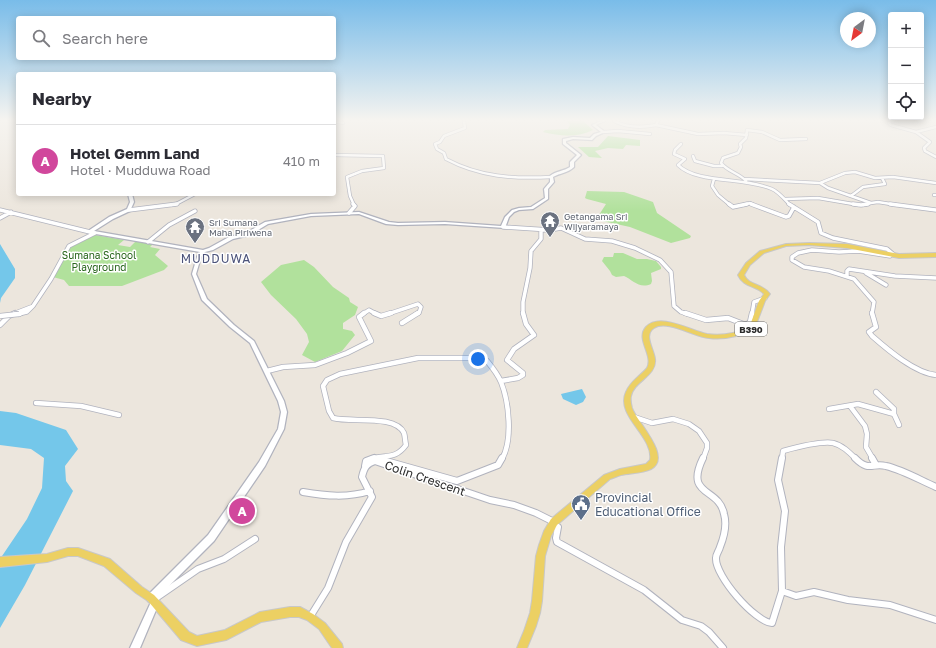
<!DOCTYPE html>
<html lang="en">
<head>
<meta charset="utf-8">
<style>
  :root { --surface:#fff; --page:#f7f7f7; --text:#2b2b33; --muted:#7c7c81; --line:#e1e1e2; --accent:#111827 }
  body { margin:0; font-family:"Golos Text",sans-serif; background:var(--page); color:var(--text) }
  .controls { position:absolute; right:12px; top:12px; display:grid; overflow:hidden; border-radius:4px; box-shadow:0 2px 10px #0003 }
  .controls button { width:36px; height:36px; display:grid; place-items:center; padding:0; border:0; border-bottom:1px solid var(--line); background:var(--surface); color:var(--text); font:20px sans-serif }
  .compass { position:absolute; left:840px; top:12px; width:36px; height:36px; border-radius:50%; background:var(--surface); box-shadow:0 2px 10px #0003; rotate:212deg }
  .you { position:absolute; left:478px; top:359px; width:14px; height:14px; margin:-10px; border:3px solid #fff; border-radius:50%; background:#1a73e8; box-shadow:0 0 0 6px #1a73e833 }
  .badge { display:grid; place-items:center; width:26px; height:26px; border-radius:50%; background:var(--accent); color:#fff; font-size:13px; font-weight:700 }
  .pin { position:absolute; translate:-50% -50%; border:2px solid #fff; box-shadow:0 1px 4px #0006 }
  .list { margin:0; padding:0; list-style:none }
  h2 { display:flex; justify-content:space-between; align-items:center; height:52px; margin:0; padding:0 16px; font-size:17px }
  h2 small { font-size:13px; font-weight:400; color:var(--muted) }
  .list li { display:grid; grid-template-columns:26px 1fr auto; gap:12px; align-items:center; box-sizing:border-box; height:72px; padding:0 16px; border-top:1px solid var(--line) }
  .list b { display:block; font-size:15px; white-space:nowrap }
  .list p { margin:0; font-size:13px; white-space:nowrap; color:var(--muted) }
  .list em { font-size:13px; font-style:normal; color:var(--muted) }
  .icon { flex:none; width:22px; height:22px; fill:none; stroke:currentColor; stroke-width:2; stroke-linecap:round; stroke-linejoin:round }
  .map { position:relative; flex:none; width:936px; height:648px; overflow:hidden }
  .search { position:absolute; background:var(--surface); box-shadow:0 2px 10px #0003; left:16px; top:16px; width:320px; height:44px; display:flex; align-items:center; gap:10px; box-sizing:border-box; padding:0 14px; border-radius:4px; color:var(--muted); font-size:15px }
  .panel { position:absolute; background:var(--surface); box-shadow:0 2px 10px #0003; left:16px; top:72px; width:320px; height:124px; border-radius:4px }
  .map>svg:first-child { display:block }
</style>
</head>
<body>
<div class="map">
<svg width="936" height="648" viewBox="0 0 936 648">
  <rect width="100%" height="100%" fill="#ece6dd"/>
  <path fill="#b1e19c" d="M567 121H583L593 130C577 138 560 136 543 132L545 130 568 129 570 125Z
    M608 136 640 140V146L626 145 623 149 608 148 595 151 602 158 589 157 578 147H598Z
    M587 191 624 192 653 202 657 213 691 236 690 238 671 243 630 227 598 220 597 218 606 204 587 199 585 198Z
    M95 235 124 240 118 245 130 247 136 241 153 244 150 247 160 249 155 255 168 266 164 270 122 286H69L64 280 53 277 70 247Z
    M614 253H623L637 259H647L656 261 661 267V269L651 273 652 281 651 284C639 289 633 280 624 276L616 277 612 275 610 271 602 261 604 257H613Z
    M304 260 314 267 333 287 349 298 350 302 358 307 355 315 343 323V329L352 331 355 335 342 351 315 362 302 355 309 342 307 334 296 319 271 295 261 282 281 265Z"/>
  <path fill="#74c7ea" d="M0 244 15 269V278L1 298 0 303Z
    M582 389 586 397 583 402 576 405 563 399 561 394Z
    M0 411 16 413 66 430 78 449 65 466 66 481 73 491 25 585 0 628V559L27 519 42 488 44 458 31 449 0 445Z"/>
  <g fill="none" stroke-linecap="round" stroke-linejoin="round">
    <g stroke="#b1b3be" stroke-width="4">
      <path id="street-far3" d="M334 121 343 123
        M464 121 465 128 444 136 440 142 435 144 437 149 444 153 446 159C480 177 513 179 551 177
        M601 121H604
        M614 121C628 128 641 128 656 125L658 121
        M890 121 889 123 891 125 916 132 936 127
        M656 125 698 134 724 133 747 135
        M603 132 618 131 650 134
        M916 132 930 142 924 148 925 151 936 157
        M681 144 675 150 674 154 685 159 678 165C697 184 745 177 772 189 779 192 785 200 790 205
        M334 155 383 156 384 168 362 171 347 177 350 196 354 205
        M693 156 695 161 714 166H722
        M714 179 712 186 718 195 730 205
        M744 179 820 183 845 173 855 172 875 178 893 177 936 183
        M746 181C739 173 728 172 721 163L723 158 738 153 741 147 740 144 746 138 747 130 762 132 780 140 806 139
        M820 183 828 188 871 203 863 205
        M934 195H936
        M851 196 863 187 885 184 882 178
        M785 199 818 198 859 205
        M871 203 878 202 897 205
        M171 205 176 204 195 194
        M743 205 750 203 754 205"/>
    </g>
    <g stroke="#b1b3be" stroke-width="5">
      <path id="street-far2" d="M729 204 733 207 747 204
        M751 204 786 217 789 216 794 207 792 206
        M789 204 818 222 821 233 833 238 887 249 894 255
        M853 204 861 205 868 204
        M890 204 936 210
        M0 210 90 232
        M129 210 177 204
        M349 213 355 206 353 204
        M0 218 11 212
        M503 227 550 230 561 228 585 239 612 241 635 248 660 260 671 272 674 306 681 312 687 314
        M148 242 169 225 195 211
        M866 273 886 285
        M847 276V271L849 269 895 276 936 278
        M13 314 31 307
        M19 314 27 312 33 306 51 279 69 246 95 233
        M363 314 369 310 376 314
        M388 314 418 304 421 307 419 313 416 314
        M523 314V302L530 268 531 251 541 239V230
        M752 314 754 302 765 298
        M872 314 874 302 854 279 829 271 804 267 792 260V257L798 253 812 250 839 252 858 251 890 256"/>
    </g>
    <g stroke="#b1b3be" stroke-width="6">
      <path id="street-far1" d="M374 313 381 316 391 313
        M685 313 706 320 728 318 746 325 750 322 752 313
        M872 313 876 327 869 332 872 336C888 350 915 373 936 375
        M19 314 21 313
        M402 323 418 313
        M0 325 9 316 15 313
        M267 371 283 367 315 365 347 353 371 341 359 317 364 313
        M501 381 518 378 523 375V373L507 360 514 349 534 335 526 324 523 313
        M876 392 894 409V414L899 425
        M36 403 81 406 119 415
        M850 406 865 426 867 434 866 447 873 459
        M829 409 858 404 894 414
        M634 417 652 423 673 419 689 424 699 431 707 443V448L703 459
        M371 459C386 454 395 460 406 445 405 441 405 436 404 433 395 414 351 423 333 418L329 411 323 386 327 380 340 374 418 358H475L487 361C492 367 498 375 501 382 509 402 513 440 502 459
        M782 459 783 451C794 448 822 441 833 443 842 445 849 452 856 459"/>
    </g>
    <g stroke="#b1b3be" stroke-width="8">
      <path id="street" d="M703 458C684 497 719 487 724 514 727 524 724 537 720 547 719 551 716 554 716 558 715 576 755 622 772 623L782 591 781 547 785 511 778 480 782 458
        M855 458C870 473 872 462 886 466 903 470 920 480 936 487
        M872 458 876 465
        M375 461H386L457 481 498 465 502 458
        M365 466 366 461 374 458
        M303 492C326 496 348 498 370 491
        M553 524 558 527 556 538 557 542 644 590 682 620 701 626 709 632 723 648
        M782 591 796 596 814 592 848 600 890 605 936 620
        M156 598 198 569 224 559 255 539
        M310 617 328 588 346 542 372 497 362 477C364 468 366 464 375 461L490 500 514 505 536 513 554 522"/>
    </g>
    <g stroke="#b1b3be" stroke-width="2.5">
      <path id="secondary" d="M601 121H604L596 125 605 132 596 136 592 140 573 139 566 141V143L581 155 574 162V167C568 173 560 173 553 177L554 182 548 189V199L533 209 519 210 514 212 509 217 505 228 445 224 398 225 386 224 359 214 311 216 268 224 250 235 233 239 213 250 205 252 201 257 196 274 207 299 234 325 254 341 284 401 287 412 284 429 265 466 214 541 156 599 158 600 159 603 140 648H130L151 602 148 601 147 598 148 595 208 535 259 462 278 429 281 412 278 401 250 343 230 327 202 300 192 274 197 257 200 252 90 233 88 232V231L109 217 127 209 130 202 128 194H132L134 202 130 211 113 219 94 231 203 250 209 248 229 237 246 233 265 222 311 214 359 212 389 222 398 223 445 222 501 226 505 217 512 210 519 208 531 207 545 198 544 189 550 182V176C556 171 564 171 570 167V162L577 155 563 144V139L573 137 590 138 594 134 601 132 592 125Z"/>
    </g>
    <g stroke="#c8c8c8" stroke-width="2">
      <path id="primary" d="M809 243 847 244 899 254 936 253V257L899 258 847 248 809 245 786 246 764 253 750 265 744 275C749 286 762 283 770 294L765 301 754 330C740 336 724 340 709 338 694 337 667 319 654 328 643 335 654 349 655 359 657 376 634 381 631 396 630 400 631 404 632 408 636 421 673 457 651 469 643 473 631 473 621 475 617 476 614 478 610 479L557 525 551 536 545 556 542 601 540 613 536 626 527 648H517L524 631 530 613 532 601 536 556 539 545 544 531 551 519 604 475 620 469 646 464 650 460C654 436 615 416 626 392 630 382 640 376 647 368 654 355 635 339 646 327 660 312 691 331 707 334 721 336 737 333 749 328L759 301 764 294C756 285 744 288 738 275L746 263 760 251 786 244Z
        M68 548H78L110 559 142 587 154 595 189 632 197 636 225 630 260 612 290 607H300L313 614 325 623 342 644 343 648H332L319 629 307 620 299 617H290L261 622 226 640 197 646 181 640 148 601 136 593 104 566 78 556H68L47 562 0 567V557L47 554Z"/>
    </g>
    <use href="#street-far3" stroke="#fff" stroke-width="2.5"/>
    <use href="#street-far2" stroke="#fff" stroke-width="3.5"/>
    <use href="#street-far1" stroke="#fff" stroke-width="4.5"/>
    <use href="#street" stroke="#fff" stroke-width="6"/>
    <use href="#secondary" fill="#fff" fill-rule="evenodd"/>
    <use href="#primary" fill="#ecd063" fill-rule="evenodd"/>
    <g stroke="#b1b3be" stroke-width="5" stroke-linecap="butt">
      <path id="street-bridge-far1" d="M14 314H19"/>
    </g>
    <g stroke="#b1b3be" stroke-width="6" stroke-linecap="butt">
      <path id="street-bridge" d="M0 316 19 314"/>
    </g>
    <use href="#street-bridge-far1" stroke="#fff" stroke-width="3.5"/>
    <use href="#street-bridge" stroke="#fff" stroke-width="4.5"/>
  </g>
  <linearGradient id="sky" x2="0" y2="1"><stop stop-color="#79bce9"/><stop offset="0.57" stop-color="#f6f4f0"/><stop offset="1" stop-color="#f6f4f0" stop-opacity="0"/></linearGradient>
  <rect width="936" height="211" fill="url(#sky)"/>
  <defs>
    <g id="temple-pin" transform="scale(1)"><path d="M0 17L-7.5 6A9.5 9.5 0 1 1 7.5 6Z" fill="#6b7280" stroke="#fff"/><path d="M0-6L5-2H3V0L6.5 2.5H4V6H1.5V3h-3V6H-4V2.5H-6.5L-3 0V-2H-5Z" fill="#fff"/></g>
    <g id="civic-pin" transform="scale(1)"><path d="M0 17L-7.5 6A9.5 9.5 0 1 1 7.5 6Z" fill="#5c6f8a" stroke="#fff"/><path d="M-.6-6.5H3V-4.5H.6V-3L4-1V1h2V6H-6V1h2V-1L-.6-3ZM-1.2 2.5V6h2.4V2.5Z" fill="#fff"/></g>
  </defs>
  <g fill-rule="evenodd">
    <use href="#temple-pin" x="550" y="221"/>
    <use href="#temple-pin" x="195" y="227"/>
    <use href="#civic-pin" x="581" y="504"/>
  </g>
  <g text-anchor="middle" dominant-baseline="central" stroke-width="3" stroke-linejoin="round" paint-order="stroke">
    <g font-size="9" fill="#5b616d" stroke="#fff" text-anchor="start">
      <text x="564" y="216">Getangama Sri<tspan x="564" dy="10">Wijyaramaya</tspan></text>
      <text x="209" y="222">Sri Sumana<tspan x="209" dy="10">Maha Piriwena</tspan></text>
    </g>
    <rect fill="#fff" stroke="#6b6b6b" stroke-width="1" x="735" y="322" width="32" height="14" rx="3"/>
    <g font-size="9" font-weight="bold" fill="#2b2b2b">
      <text x="751" y="329">B390</text>
    </g>
    <g font-size="10" fill="#29661d" stroke="#fff">
      <text x="99" y="255">Sumana School<tspan x="99" dy="12">Playground</tspan></text>
    </g>
    <g font-size="12" letter-spacing="1" fill="#4c537a" stroke="#fff">
      <text x="216" y="258">MUDDUWA</text>
    </g>
    <g font-size="12" fill="#2b2b2b" stroke="#fff">
      <text transform="translate(425 478) rotate(19)">Colin Crescent</text>
    </g>
    <g font-size="12" fill="#4e5e75" stroke="#fff" text-anchor="start">
      <text x="595" y="497">Provincial<tspan x="595" dy="14">Educational Office</tspan></text>
    </g>
  </g>
</svg>
<div class="controls">
<button>+</button>
<button>−</button>
<button><svg class="icon" aria-label="locate" viewBox="0 0 24 24"><circle cx="12" cy="12" r="6"/><path d="M12 2v4M12 18v4M2 12h4M18 12h4"/></svg></button>
</div>
<svg class="compass" viewBox="-18 -18 36 36"><path d="M0-13l5 13h-10z" fill="#e53935"/><path d="M0 13l5-13h-10z" fill="#7c7c81"/></svg>
<div class="you"></div>
<div class="pin badge" style="left:242px;top:511px;background:#d1479c">A</div>
<div class="search"><svg class="icon" aria-label="search" viewBox="0 0 24 24"><circle cx="10" cy="10" r="6"/><path d="M15 15l6 6"/></svg>Search here</div>
<section class="panel">
<h2>Nearby<small></small></h2>
<ul class="list">
<li><span class="badge" style="background:#d1479c">A</span><div><b>Hotel Gemm Land</b><p>Hotel · Mudduwa Road</p></div><em>410 m</em></li>
</ul>
</section>
</div>
</body>
</html>
